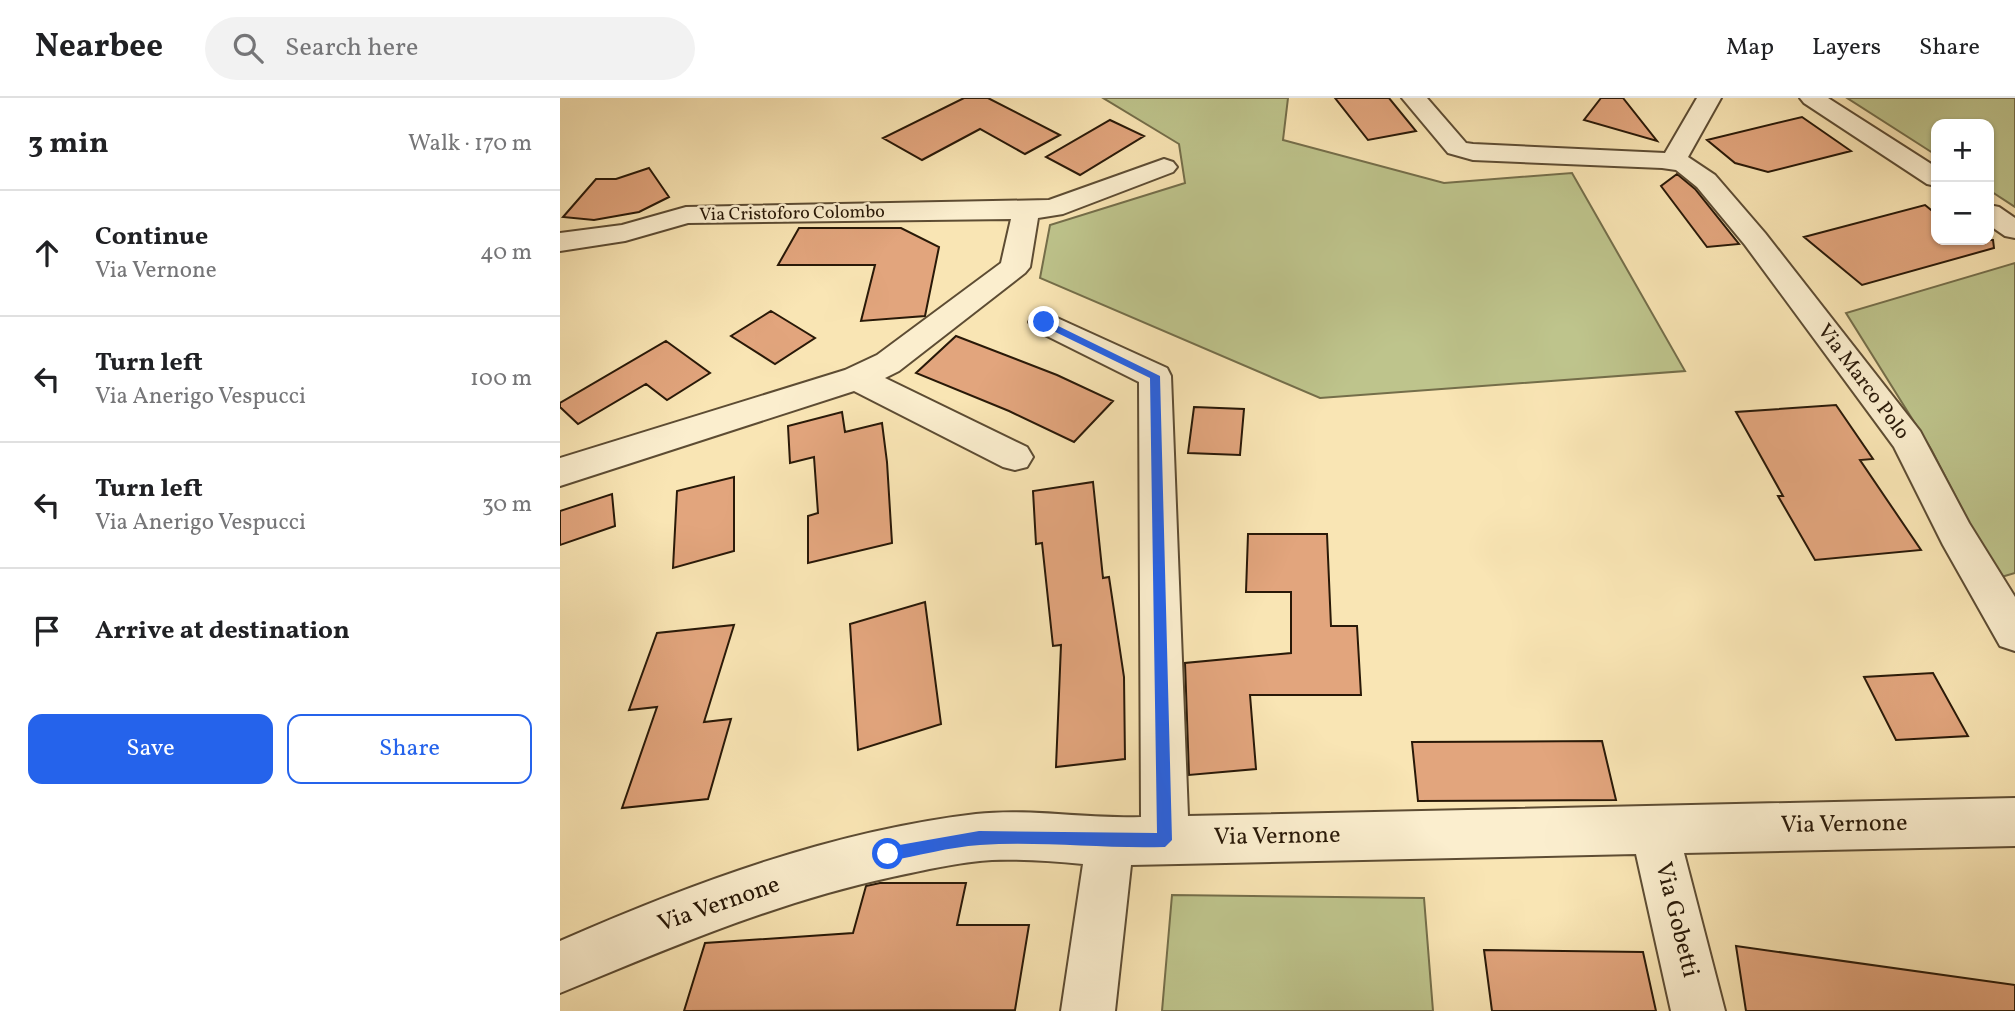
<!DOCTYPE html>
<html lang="en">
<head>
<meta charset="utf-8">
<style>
  :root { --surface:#fff; --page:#f2f2f2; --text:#202124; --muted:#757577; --line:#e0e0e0; --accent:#2563eb }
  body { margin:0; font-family:Vollkorn,serif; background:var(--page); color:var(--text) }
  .controls { position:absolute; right:21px; top:21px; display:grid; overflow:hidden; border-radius:14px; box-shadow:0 2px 5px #0004 }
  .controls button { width:63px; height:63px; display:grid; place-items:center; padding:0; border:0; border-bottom:2px solid var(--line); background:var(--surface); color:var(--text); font:35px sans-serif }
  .stop { position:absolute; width:21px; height:21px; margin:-16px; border:5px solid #2563eb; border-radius:50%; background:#fff }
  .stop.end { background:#2563eb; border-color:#fff; box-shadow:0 2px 7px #0008 }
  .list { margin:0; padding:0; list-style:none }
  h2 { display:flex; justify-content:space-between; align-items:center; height:91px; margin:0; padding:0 28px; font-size:30px }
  h2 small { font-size:23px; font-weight:400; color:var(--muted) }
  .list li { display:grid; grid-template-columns:46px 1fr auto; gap:21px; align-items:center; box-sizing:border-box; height:126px; padding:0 28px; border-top:2px solid var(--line) }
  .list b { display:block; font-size:26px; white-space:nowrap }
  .list p { margin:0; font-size:23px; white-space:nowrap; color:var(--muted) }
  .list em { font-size:23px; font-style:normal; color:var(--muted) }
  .actions { display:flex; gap:14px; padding:21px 28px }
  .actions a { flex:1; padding:16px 0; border:2px solid var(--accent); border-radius:14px; text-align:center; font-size:24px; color:var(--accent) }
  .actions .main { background:var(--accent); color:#fff }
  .icon { flex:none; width:38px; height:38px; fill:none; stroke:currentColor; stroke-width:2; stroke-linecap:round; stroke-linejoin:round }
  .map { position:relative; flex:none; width:1455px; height:913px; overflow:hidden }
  header { display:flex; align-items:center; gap:42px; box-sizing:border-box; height:98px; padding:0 35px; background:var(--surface); border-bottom:2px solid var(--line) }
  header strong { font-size:33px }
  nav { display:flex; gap:38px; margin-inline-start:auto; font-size:24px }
  .search { width:490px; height:63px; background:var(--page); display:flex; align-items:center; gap:18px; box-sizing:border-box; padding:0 24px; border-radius:38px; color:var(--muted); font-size:26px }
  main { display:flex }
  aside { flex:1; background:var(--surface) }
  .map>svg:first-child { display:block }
</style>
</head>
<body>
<header>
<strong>Nearbee</strong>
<div class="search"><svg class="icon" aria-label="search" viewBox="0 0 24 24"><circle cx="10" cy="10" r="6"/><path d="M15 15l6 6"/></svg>Search here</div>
<nav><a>Map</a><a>Layers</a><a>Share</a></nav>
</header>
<main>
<aside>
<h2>3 min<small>Walk · 170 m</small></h2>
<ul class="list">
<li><svg class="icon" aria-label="ahead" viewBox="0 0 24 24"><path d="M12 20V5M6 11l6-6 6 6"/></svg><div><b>Continue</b><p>Via Vernone</p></div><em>40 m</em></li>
<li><svg class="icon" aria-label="left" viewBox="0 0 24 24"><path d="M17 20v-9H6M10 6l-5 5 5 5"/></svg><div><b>Turn left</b><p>Via Anerigo Vespucci</p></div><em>100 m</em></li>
<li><svg class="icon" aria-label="left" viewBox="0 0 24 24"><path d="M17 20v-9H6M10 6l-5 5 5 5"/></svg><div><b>Turn left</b><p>Via Anerigo Vespucci</p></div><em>30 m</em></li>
<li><svg class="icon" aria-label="arrive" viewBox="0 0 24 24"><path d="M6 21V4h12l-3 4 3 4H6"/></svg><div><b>Arrive at destination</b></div></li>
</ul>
<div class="actions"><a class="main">Save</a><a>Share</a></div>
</aside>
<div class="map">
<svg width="1455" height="913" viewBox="0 0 1455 913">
  <rect width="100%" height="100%" fill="#f9e5b4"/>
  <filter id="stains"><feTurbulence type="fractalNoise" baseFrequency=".00286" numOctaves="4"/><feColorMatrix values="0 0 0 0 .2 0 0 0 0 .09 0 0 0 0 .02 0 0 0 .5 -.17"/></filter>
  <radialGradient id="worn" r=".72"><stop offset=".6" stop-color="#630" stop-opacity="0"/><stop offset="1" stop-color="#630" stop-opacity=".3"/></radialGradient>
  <path fill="#bec48c" stroke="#746e4a" stroke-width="2" d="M543 0H728L723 42 884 85 1012 75 1125 273 760 300 480 180 490 127 625 85 619 46Z
    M1287 0H1455V109L1429 92V26H1376V57Z
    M1455 165V475L1438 480 1371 351 1286 215Z
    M612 797 864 800 873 913H602Z"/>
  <path fill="#e2a57d" stroke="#291908" stroke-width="2" d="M404 0H428L500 37 465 56 420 31 362 62 323 40Z
    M775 0H829L856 33 808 42Z
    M1041 0H1063L1097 43 1024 22Z
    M1242 19 1291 53 1208 74 1175 65 1147 42Z
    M550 22 584 38 520 77 486 59Z
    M89 70 109 99 79 114 34 122 3 119 36 81H56Z
    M1117 76 1135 91 1179 146 1147 149 1101 88Z
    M1365 107 1376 116V142H1433L1434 150 1302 187 1244 139Z
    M239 130H341L379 149 365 218 301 223 315 167H218Z
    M211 213 255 240 215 266 171 238Z
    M396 238 497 277 553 303 514 344 449 313 356 275Z
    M106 243 150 275 107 302 86 286 18 326 0 309V305Z
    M1276 307 1313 361 1300 362 1361 452 1255 462 1218 398H1223L1176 314Z
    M634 309 684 311 680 357 628 355Z
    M282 314 285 334 322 325 327 364 332 445 248 465V418L258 415 254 359 230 365 228 328Z
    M174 379V453L113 470 117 393Z
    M533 384 543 480 549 479 564 579 565 661 496 669 501 547 493 548 482 445 476 446 473 393Z
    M52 396 55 428 0 447V413Z
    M688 436H767L771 528H797L801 597H690L696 671 629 677 625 565 731 555V494H686Z
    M365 504 381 626 298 652 290 526Z
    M174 527 144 624 171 621 148 701 62 710 97 609 69 612 97 535Z
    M1373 575 1408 638 1336 642 1304 579Z
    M1042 643 1056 702 858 703 852 644Z
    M320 785H406L397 827H469L455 912 124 913 145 845 293 835 306 788Z
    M1176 848 1455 887V913H1186Z
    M924 852 1083 854 1096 913H932Z"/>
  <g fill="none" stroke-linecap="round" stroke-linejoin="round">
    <g stroke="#5d4c33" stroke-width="4">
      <path id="minor" d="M842 0H867L906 45 913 46 1105 55 1137 0H1161L1128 59 1155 77 1205 135 1360 333 1409 425 1455 499V553L1440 548 1383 447 1334 349 1185 147 1137 89 1116 72 1102 70 913 62 888 55Z
        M1240 0H1268L1376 69V88L1367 86 1244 5Z
        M604 61 613 64 617 69 613 74 503 116 478 120 470 169 465 175 339 273 325 280 467 349 473 359 467 369 455 372 443 369 294 293 0 388V360L285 272 317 257 441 165 451 121 128 125 65 143 0 153V135L62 127 126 109 489 102Z
        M1429 107 1439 109 1455 120V140L1445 138 1429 127Z
        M484 214 607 270 611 278 628 718 1455 700V748L1124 755 1165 913H1111L1076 756 571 767 555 913H501L523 766C493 763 462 761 432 762 399 764 365 772 332 779 216 804 109 850 0 895V843C132 785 272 733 416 716 471 710 526 721 581 719L579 284 473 231 469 224 473 217Z"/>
    </g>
    <use href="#minor" fill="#fbeece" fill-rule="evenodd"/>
  </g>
  <path fill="#2563eb" d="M484 221 600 278 612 742 605 749C543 751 481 743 420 747 389 749 358 758 328 763L321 756 328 749 419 733 597 735 590 280 481 227 479 224Z"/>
  <g text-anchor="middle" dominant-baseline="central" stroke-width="5" stroke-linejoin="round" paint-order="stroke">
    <g font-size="18" fill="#291908" stroke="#fbeece">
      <text transform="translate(232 116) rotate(-1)">Via Cristoforo Colombo</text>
    </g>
    <g font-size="21" fill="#291908" stroke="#fbeece">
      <text transform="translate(1303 284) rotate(53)">Via Marco Polo</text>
    </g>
    <g font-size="24" fill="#291908" stroke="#fbeece">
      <text transform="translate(1284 727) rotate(-1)">Via Vernone</text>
      <text transform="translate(717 739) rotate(-1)">Via Vernone</text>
      <text transform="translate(159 807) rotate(-19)">Via Vernone</text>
      <text transform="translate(1116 822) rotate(76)">Via Gobetti</text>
    </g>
  </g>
  <rect width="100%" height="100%" filter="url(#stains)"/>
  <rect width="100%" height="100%" fill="url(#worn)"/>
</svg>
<div class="controls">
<button>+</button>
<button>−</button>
</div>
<div class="stop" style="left:328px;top:756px"></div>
<div class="stop end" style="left:484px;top:224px"></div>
</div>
</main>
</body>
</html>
